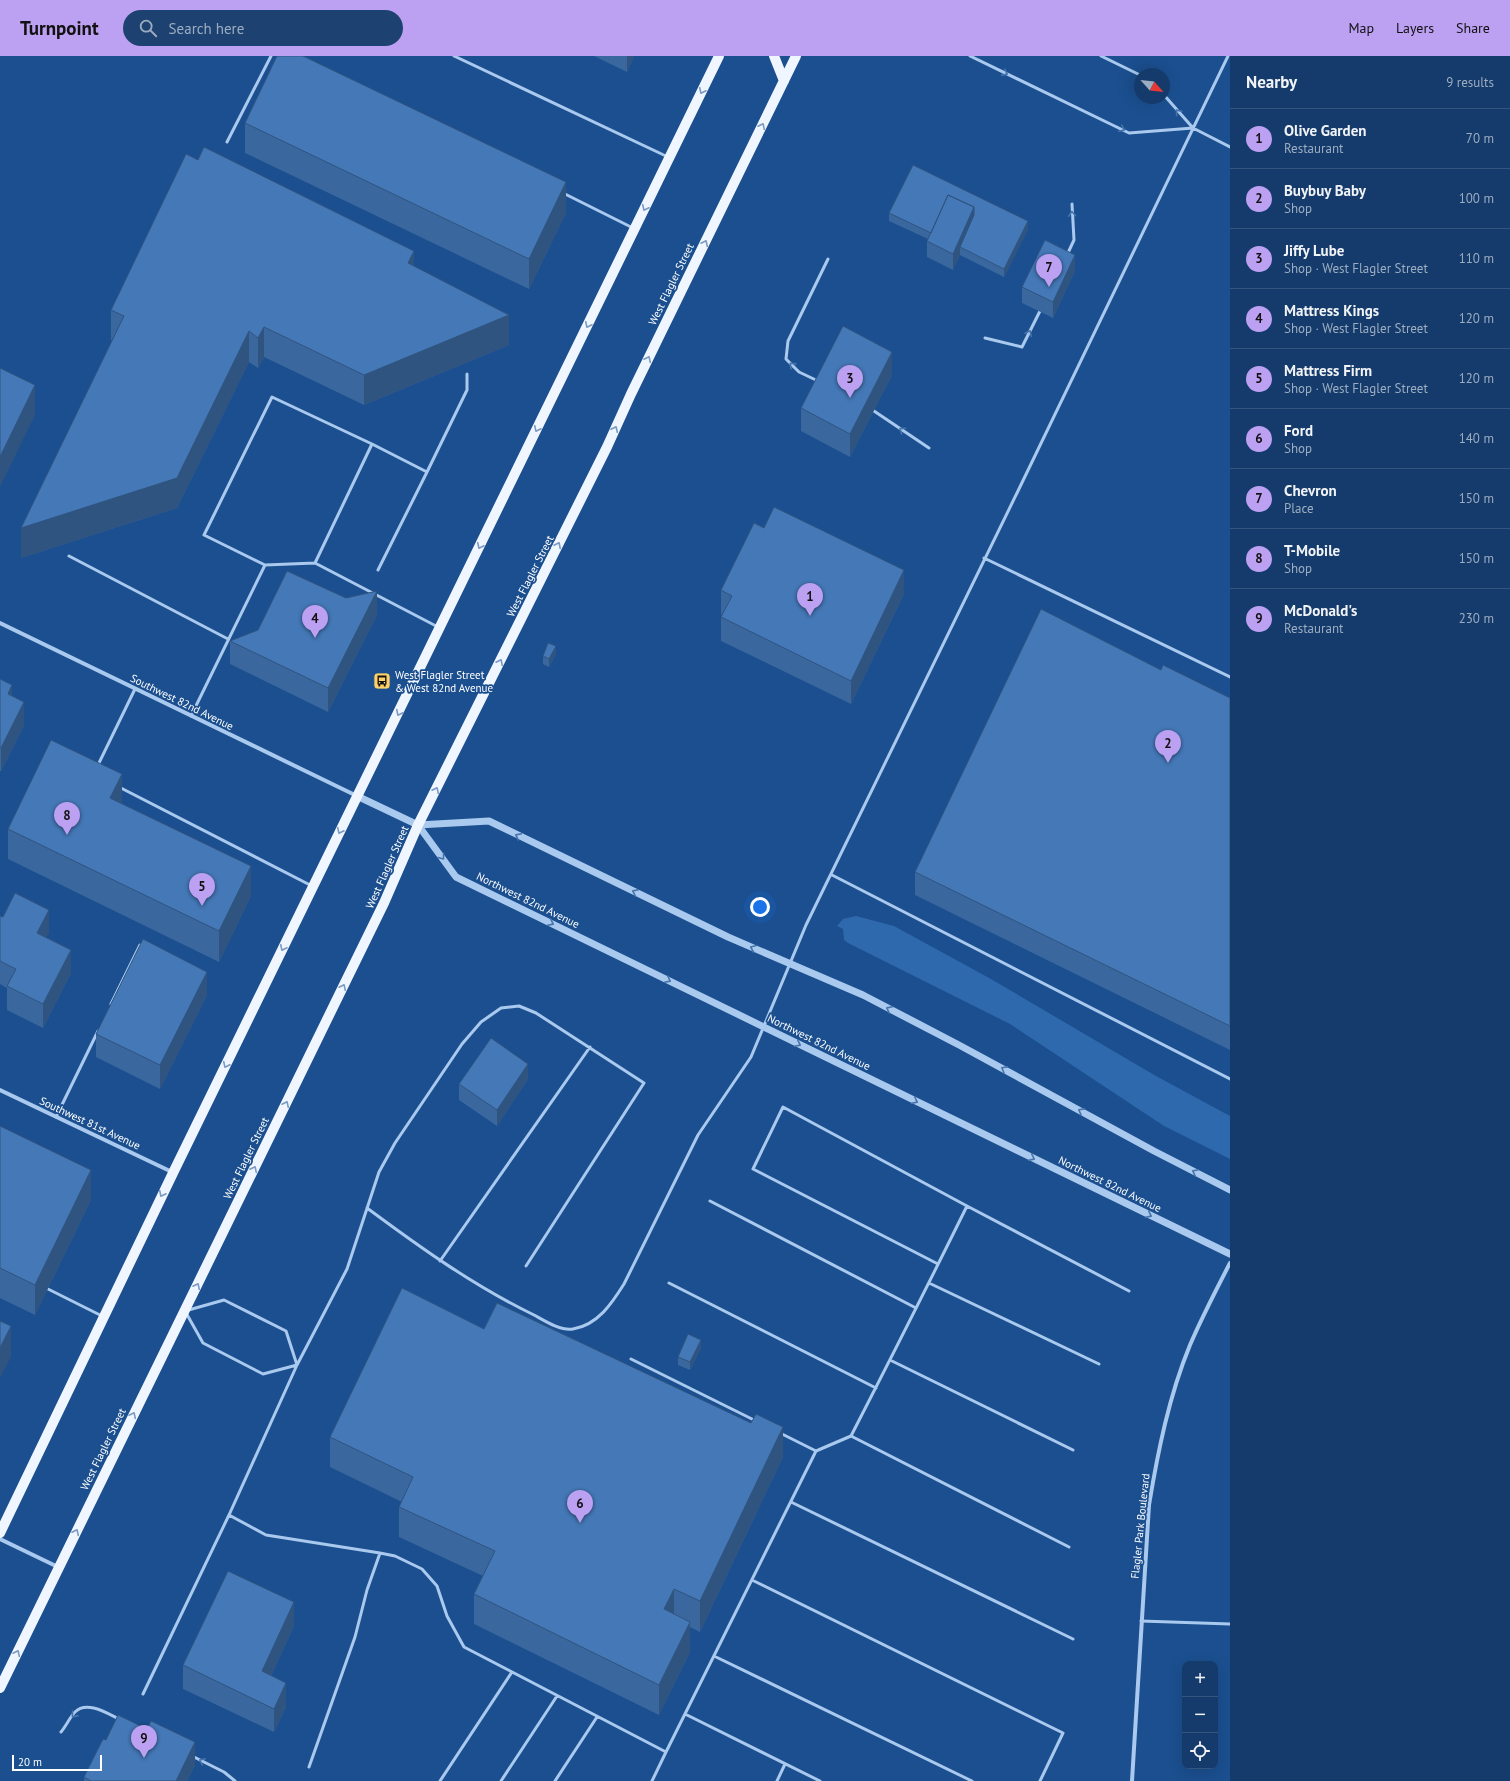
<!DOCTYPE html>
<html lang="en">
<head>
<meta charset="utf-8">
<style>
  :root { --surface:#143b6b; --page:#1d4271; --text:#f1f3f6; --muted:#9dadc1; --line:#33557e; --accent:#bca0f2 }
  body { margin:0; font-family:"PT Sans",sans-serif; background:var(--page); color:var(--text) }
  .controls { position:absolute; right:12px; bottom:12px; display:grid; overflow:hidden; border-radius:8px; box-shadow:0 4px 16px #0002 }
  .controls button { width:36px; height:36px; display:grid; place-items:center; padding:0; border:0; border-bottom:1px solid var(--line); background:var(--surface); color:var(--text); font:20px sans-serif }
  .compass { position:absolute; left:1134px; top:12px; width:36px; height:36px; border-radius:50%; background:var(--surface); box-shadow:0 4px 16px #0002; rotate:117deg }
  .scale { position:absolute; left:12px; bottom:10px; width:90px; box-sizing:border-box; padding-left:4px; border:2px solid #fff; border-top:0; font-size:11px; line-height:14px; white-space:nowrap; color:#fff; -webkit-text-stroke:3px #1b4f8f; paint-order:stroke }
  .you { position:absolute; left:760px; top:851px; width:14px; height:14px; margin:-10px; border:3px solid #fff; border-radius:50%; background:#1a73e8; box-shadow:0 0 0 6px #1a73e833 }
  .badge { display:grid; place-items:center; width:26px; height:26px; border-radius:50%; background:var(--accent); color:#111; font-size:13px; font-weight:700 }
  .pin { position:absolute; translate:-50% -33px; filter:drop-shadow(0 1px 2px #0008) }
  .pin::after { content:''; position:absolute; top:21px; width:14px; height:12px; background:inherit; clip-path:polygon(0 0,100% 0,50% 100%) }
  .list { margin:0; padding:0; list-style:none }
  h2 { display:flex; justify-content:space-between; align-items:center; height:52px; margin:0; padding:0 16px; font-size:17px }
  h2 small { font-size:13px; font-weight:400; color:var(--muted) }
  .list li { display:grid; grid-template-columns:26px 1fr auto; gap:12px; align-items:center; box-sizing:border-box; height:60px; padding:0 16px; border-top:1px solid var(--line) }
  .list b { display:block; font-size:15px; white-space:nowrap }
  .list p { margin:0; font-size:13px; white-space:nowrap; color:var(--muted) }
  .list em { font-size:13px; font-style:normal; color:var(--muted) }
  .icon { flex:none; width:22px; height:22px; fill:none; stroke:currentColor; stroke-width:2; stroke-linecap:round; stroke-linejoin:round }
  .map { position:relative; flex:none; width:1230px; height:1725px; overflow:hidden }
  header { display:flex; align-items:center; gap:24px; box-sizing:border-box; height:56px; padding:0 20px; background:var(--accent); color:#111 }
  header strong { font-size:19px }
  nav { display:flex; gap:22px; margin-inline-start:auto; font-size:14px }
  .search { width:280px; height:36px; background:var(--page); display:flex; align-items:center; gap:10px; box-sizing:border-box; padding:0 14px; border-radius:22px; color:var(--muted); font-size:15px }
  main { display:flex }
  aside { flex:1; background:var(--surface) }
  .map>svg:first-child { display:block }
</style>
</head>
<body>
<header>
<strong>Turnpoint</strong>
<div class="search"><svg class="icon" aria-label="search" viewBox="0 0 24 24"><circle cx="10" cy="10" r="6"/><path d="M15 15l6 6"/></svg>Search here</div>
<nav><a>Map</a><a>Layers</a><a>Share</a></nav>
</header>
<main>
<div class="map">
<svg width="1230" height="1725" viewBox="0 0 1230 1725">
  <rect width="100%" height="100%" fill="#1b4f8f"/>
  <path fill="#2e69ad" d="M856 860 894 870 991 923 1156 1020 1230 1060V1103L1164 1070 1010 968 848 887 844 884 843 873 837 870 843 863Z"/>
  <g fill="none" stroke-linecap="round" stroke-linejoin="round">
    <path stroke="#a9c9ee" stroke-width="3" d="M454 0 668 101
      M970 0 1129 77 1193 72
      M1101 0 1140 19
      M1164 39 1193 72 1230 91
      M227 86 271 0
      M563 137 633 172
      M1067 199 1074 184 1072 148
      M985 282 1022 291 1041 253
      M818 325 799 316 786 303 788 285 828 203
      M874 355 929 392
      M69 500 228 583
      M984 502 1230 621
      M265 509 315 507
      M378 514 427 416
      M438 571 315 507 372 388 427 416 467 334V318
      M191 660 265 509 204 479 272 341 372 388
      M98 709 135 633
      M119 731 312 830
      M832 819 1230 1023
      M111 948 140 889
      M56 1061 98 975
      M710 1145 916 1252
      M967 1150 1129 1235
      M367 1152C421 1192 474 1230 534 1259 545 1265 560 1275 573 1273 598 1269 612 1247 624 1228L698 1079 751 1001 806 869 1017 437 1228 0
      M440 1205 590 991
      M669 1227 876 1332
      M929 1227 1099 1308
      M48 1233 102 1260
      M224 1244 286 1275 297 1309 263 1318 203 1287 185 1255Z
      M631 1303 756 1365
      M890 1304 1073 1394
      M851 1380 1069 1491
      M816 1395 851 1380C890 1304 929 1227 967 1150L783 1051 753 1113 938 1208
      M791 1446 1073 1583
      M229 1459 266 1479 380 1497 395 1500 422 1513 437 1530 447 1560 464 1591 666 1696 816 1395 780 1377
      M752 1524 1063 1677 1040 1725
      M1141 1565 1230 1568
      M714 1600 972 1725
      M143 1638 229 1459 297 1309 347 1213 379 1116 395 1087 462 988 481 966 501 952 519 950 536 957 644 1027 526 1210
      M685 1658 820 1725
      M61 1676C66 1670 70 1661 75 1656 87 1644 108 1658 119 1663
      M192 1700 224 1716 235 1725
      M309 1711 355 1581 367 1534 380 1497
      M440 1725 512 1616
      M501 1725 557 1640
      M555 1725 597 1661
      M652 1725 666 1696
      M777 1725 785 1708"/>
    <path stroke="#a9c9ee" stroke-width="4" d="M0 567 357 740
      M0 1034 172 1116
      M0 1483 58 1511
      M1132 1725 1149 1449C1158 1395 1169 1340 1190 1289 1202 1261 1216 1234 1230 1207"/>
    <path stroke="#a9c9ee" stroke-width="7" d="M357 740 418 769 456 821 1230 1198
      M418 769 489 765 728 881 863 939 959 989 1154 1095 1230 1134"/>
    <path stroke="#f0f6ff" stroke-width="10" d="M774 0 784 25
      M0 1477 173 1117 719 0
      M0 1632 384 847 418 769 607 391 631 338 796 0"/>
  </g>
  <path fill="#3a679d" d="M594 0H634L627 16Z
    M245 67 566 157 529 233 245 97Z
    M889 157 1028 173 1004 221 960 199 953 214 927 201V185L928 183 889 165Z
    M414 210 509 289 364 349 264 301 258 312 249 306 177 452 21 502 112 284H111V254Z
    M1075 215 1053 262 1022 247V231Z
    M892 319 850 401 801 375V352Z
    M721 534 904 538 851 648 721 585V561L723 559 721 558Z
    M377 559 328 656 230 608V585Z
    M556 598 549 611 543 608V600Z
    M1161 614 1230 642V994L915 839V816Z
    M0 623 12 640 24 669 1 715H0Z
    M122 748 251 840 219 906 8 803V773Z
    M0 860 49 877 46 881 71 917 43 972 7 954V932L0 928Z
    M207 939 160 1033 96 1001V978Z
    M528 1023 497 1070 459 1044V1028Z
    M0 1070 91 1144 35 1259 0 1242Z
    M484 1273 783 1401 700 1576 690 1571V1596L659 1659 474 1568V1538L483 1520 399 1481V1451L402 1446 330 1411V1381Z
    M701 1292 690 1314 678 1309V1301Z
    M294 1570 271 1620 286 1651 274 1676 183 1633V1609Z
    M106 1684 195 1709 187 1725H84V1721Z"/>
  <path fill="#305480" d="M627 0H634L627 16Z
    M566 126V157L529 233V203Z
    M974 151V167L960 191V199L953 214V198Z
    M1028 165V173L1004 221V213Z
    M414 195V225L408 207Z
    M1075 199V215L1053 262V246Z
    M509 259V289L364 349V319Z
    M264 271V301L258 312V282Z
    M249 275V306L177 452 21 502V472Z
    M892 296V319L850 401V378Z
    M35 329V359L0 431V401Z
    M904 514V538L851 648V625Z
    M377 535V559L328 656V632Z
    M556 590V598L549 611V603Z
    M12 629V653L8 638Z
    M24 646V669L1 715V692Z
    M122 718V748L110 742Z
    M251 810V840L219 906V875Z
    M49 854V877L37 900V877Z
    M71 894V917L43 972V948Z
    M207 916V939L160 1033V1009Z
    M528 1008V1023L497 1070V1054Z
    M91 1114V1144L35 1259V1229Z
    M11 1270V1301L0 1322V1292Z
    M701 1284V1292L690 1314V1306Z
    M783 1371V1401L700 1576V1545Z
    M674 1533V1563L664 1553Z
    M294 1546V1570L262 1639V1615Z
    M690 1566V1596L659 1659V1629Z
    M286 1627V1651L274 1676V1653Z
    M195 1686V1709L187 1725H176Z"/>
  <path fill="#4478b7" stroke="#305480" d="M277 0H303L566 126 529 203 245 67Z
    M204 91 414 195 408 207 509 259 364 319 264 271 258 282 249 275 177 422 21 472 124 260 111 254 186 98 198 104Z
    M913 109 1028 165 1004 213 960 191 974 159V151L948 139 931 177 889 157Z
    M948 139 974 151 953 198 927 185Z
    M1045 184 1075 199 1053 246 1022 231Z
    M843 270 892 296 850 378 801 352Z
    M0 312 35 329 0 401Z
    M774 451 904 514 851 625 721 561 732 540 721 534 754 467 764 472Z
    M287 515 346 542 377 535 328 632 230 585 258 574Z
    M1041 553 1161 614 1163 609 1230 642V970L915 816Z
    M548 587 556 590 549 603 543 600Z
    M0 623 12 629 8 638 24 646 1 692 0 691Z
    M51 684 122 718 110 742 251 810 219 875 8 773Z
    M15 837 49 854 37 877 71 894 43 948 7 930 16 913 0 905V860L3 861Z
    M143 883 207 916 160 1009 96 978Z
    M491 982 528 1008 497 1054 459 1028Z
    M0 1070 91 1114 35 1229 0 1212Z
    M402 1232 484 1273 497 1247 751 1367 756 1358 783 1371 700 1545 674 1533 664 1553 690 1566 659 1629 474 1538 495 1495 399 1451 413 1421 330 1381Z
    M0 1265 11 1270 0 1292Z
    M688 1278 701 1284 690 1306 678 1301Z
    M228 1515 294 1546 262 1615 286 1627 274 1653 183 1609Z
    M118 1659 147 1673 151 1665 195 1686 176 1725H91L84 1721 103 1683 106 1684Z"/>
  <defs><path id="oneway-chevron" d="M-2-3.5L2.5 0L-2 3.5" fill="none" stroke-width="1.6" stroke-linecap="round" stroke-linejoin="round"/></defs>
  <g stroke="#4674ac">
    <use href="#oneway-chevron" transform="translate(1005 17) rotate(26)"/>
    <use href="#oneway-chevron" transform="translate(1178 56) rotate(-131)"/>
    <use href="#oneway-chevron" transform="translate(1122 73) rotate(26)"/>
    <use href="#oneway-chevron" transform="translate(1072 158) rotate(-94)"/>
    <use href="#oneway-chevron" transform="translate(1029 277) rotate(-64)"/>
    <use href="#oneway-chevron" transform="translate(792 309) rotate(-136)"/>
    <use href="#oneway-chevron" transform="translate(902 374) rotate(-146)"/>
    <use href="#oneway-chevron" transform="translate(518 780) rotate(-154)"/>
    <use href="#oneway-chevron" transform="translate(442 801) rotate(53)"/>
    <use href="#oneway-chevron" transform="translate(635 836) rotate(-154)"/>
    <use href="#oneway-chevron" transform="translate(551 867) rotate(26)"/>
    <use href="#oneway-chevron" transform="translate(753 892) rotate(-157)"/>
    <use href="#oneway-chevron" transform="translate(668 924) rotate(26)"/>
    <use href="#oneway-chevron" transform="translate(889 953) rotate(-153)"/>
    <use href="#oneway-chevron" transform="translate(798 988) rotate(26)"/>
    <use href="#oneway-chevron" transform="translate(1004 1013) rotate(-151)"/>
    <use href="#oneway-chevron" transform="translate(915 1045) rotate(26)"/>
    <use href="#oneway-chevron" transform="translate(1081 1055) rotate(-152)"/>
    <use href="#oneway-chevron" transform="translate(1032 1102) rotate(26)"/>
    <use href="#oneway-chevron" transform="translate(1195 1116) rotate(-153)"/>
    <use href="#oneway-chevron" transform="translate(1149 1159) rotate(26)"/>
    <use href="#oneway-chevron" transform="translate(74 1659) rotate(129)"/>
    <use href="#oneway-chevron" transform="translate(202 1705) rotate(-154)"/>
  </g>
  <g stroke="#7b9ac1">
    <use href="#oneway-chevron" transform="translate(702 35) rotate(116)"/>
    <use href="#oneway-chevron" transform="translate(762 70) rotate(-64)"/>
    <use href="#oneway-chevron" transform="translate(645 152) rotate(116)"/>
    <use href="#oneway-chevron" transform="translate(705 187) rotate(-64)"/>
    <use href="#oneway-chevron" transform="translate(588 269) rotate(116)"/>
    <use href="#oneway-chevron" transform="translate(648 303) rotate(-64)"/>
    <use href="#oneway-chevron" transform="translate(537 373) rotate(116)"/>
    <use href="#oneway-chevron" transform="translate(615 373) rotate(-65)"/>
    <use href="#oneway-chevron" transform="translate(558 489) rotate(-63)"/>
    <use href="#oneway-chevron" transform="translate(480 490) rotate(116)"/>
    <use href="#oneway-chevron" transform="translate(500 606) rotate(-63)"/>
    <use href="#oneway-chevron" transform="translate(399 657) rotate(117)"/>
    <use href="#oneway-chevron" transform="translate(436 734) rotate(-64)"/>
    <use href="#oneway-chevron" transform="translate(340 775) rotate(116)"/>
    <use href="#oneway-chevron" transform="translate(283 892) rotate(116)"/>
    <use href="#oneway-chevron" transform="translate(343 931) rotate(-64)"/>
    <use href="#oneway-chevron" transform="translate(226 1009) rotate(116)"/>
    <use href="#oneway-chevron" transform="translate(286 1048) rotate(-64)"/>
    <use href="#oneway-chevron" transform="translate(254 1113) rotate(-64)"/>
    <use href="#oneway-chevron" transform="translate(162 1138) rotate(116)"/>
    <use href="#oneway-chevron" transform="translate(197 1230) rotate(-64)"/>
    <use href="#oneway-chevron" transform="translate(133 1359) rotate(-64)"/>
    <use href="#oneway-chevron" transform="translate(76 1476) rotate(-64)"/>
    <use href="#oneway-chevron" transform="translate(17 1597) rotate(-64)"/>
  </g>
  <defs>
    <g id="bus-square" transform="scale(0.9)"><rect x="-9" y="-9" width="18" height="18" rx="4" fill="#ffd166" stroke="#1b4f8f"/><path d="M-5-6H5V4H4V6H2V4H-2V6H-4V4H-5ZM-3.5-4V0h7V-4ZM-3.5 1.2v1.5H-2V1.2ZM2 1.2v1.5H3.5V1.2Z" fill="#111"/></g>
  </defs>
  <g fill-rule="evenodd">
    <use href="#bus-square" x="382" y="625"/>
  </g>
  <g text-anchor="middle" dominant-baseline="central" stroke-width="3.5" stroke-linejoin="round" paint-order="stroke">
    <g font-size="11" fill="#fff" stroke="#1b4f8f">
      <text transform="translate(671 228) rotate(-64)">West Flagler Street</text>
      <text transform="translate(530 520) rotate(-63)">West Flagler Street</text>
      <text transform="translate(182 646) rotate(26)">Southwest 82nd Avenue</text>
      <text transform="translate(387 811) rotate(-66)">West Flagler Street</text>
      <text transform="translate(528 844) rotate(26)">Northwest 82nd Avenue</text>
      <text transform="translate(819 986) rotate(26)">Northwest 82nd Avenue</text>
      <text transform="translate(90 1067) rotate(25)">Southwest 81st Avenue</text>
      <text transform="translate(246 1102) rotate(-64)">West Flagler Street</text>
      <text transform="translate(1110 1128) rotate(26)">Northwest 82nd Avenue</text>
      <text transform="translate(103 1393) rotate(-64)">West Flagler Street</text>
      <text transform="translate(1140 1470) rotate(-84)">Flagler Park Boulevard</text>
    </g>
    <g font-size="11" fill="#fff" stroke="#1b4f8f" text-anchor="start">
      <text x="395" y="619">West Flagler Street<tspan x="395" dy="13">&amp; West 82nd Avenue</tspan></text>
    </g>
  </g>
</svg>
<div class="controls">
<button>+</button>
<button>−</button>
<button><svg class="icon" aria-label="locate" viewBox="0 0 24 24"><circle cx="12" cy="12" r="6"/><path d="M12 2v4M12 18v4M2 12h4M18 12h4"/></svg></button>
</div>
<svg class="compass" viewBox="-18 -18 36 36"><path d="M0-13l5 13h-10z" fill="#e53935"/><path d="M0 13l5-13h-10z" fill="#9dadc1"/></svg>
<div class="scale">20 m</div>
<div class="you"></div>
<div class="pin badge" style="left:810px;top:560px">1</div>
<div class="pin badge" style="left:1168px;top:707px">2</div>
<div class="pin badge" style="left:850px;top:342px">3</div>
<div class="pin badge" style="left:315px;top:582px">4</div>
<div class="pin badge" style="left:202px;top:850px">5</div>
<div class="pin badge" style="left:580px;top:1467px">6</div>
<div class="pin badge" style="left:1049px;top:231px">7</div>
<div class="pin badge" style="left:67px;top:779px">8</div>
<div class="pin badge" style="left:144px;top:1702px">9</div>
</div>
<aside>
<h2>Nearby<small>9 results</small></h2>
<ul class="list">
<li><span class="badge">1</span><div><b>Olive Garden</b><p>Restaurant</p></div><em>70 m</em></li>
<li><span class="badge">2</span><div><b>Buybuy Baby</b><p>Shop</p></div><em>100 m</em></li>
<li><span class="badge">3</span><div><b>Jiffy Lube</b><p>Shop · West Flagler Street</p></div><em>110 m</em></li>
<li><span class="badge">4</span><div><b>Mattress Kings</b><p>Shop · West Flagler Street</p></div><em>120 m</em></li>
<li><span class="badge">5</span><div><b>Mattress Firm</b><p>Shop · West Flagler Street</p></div><em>120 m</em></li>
<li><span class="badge">6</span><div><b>Ford</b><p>Shop</p></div><em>140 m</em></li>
<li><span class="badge">7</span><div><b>Chevron</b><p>Place</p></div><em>150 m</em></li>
<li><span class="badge">8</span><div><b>T-Mobile</b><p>Shop</p></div><em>150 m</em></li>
<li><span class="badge">9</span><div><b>McDonald's</b><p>Restaurant</p></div><em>230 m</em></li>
</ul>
</aside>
</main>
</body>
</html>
